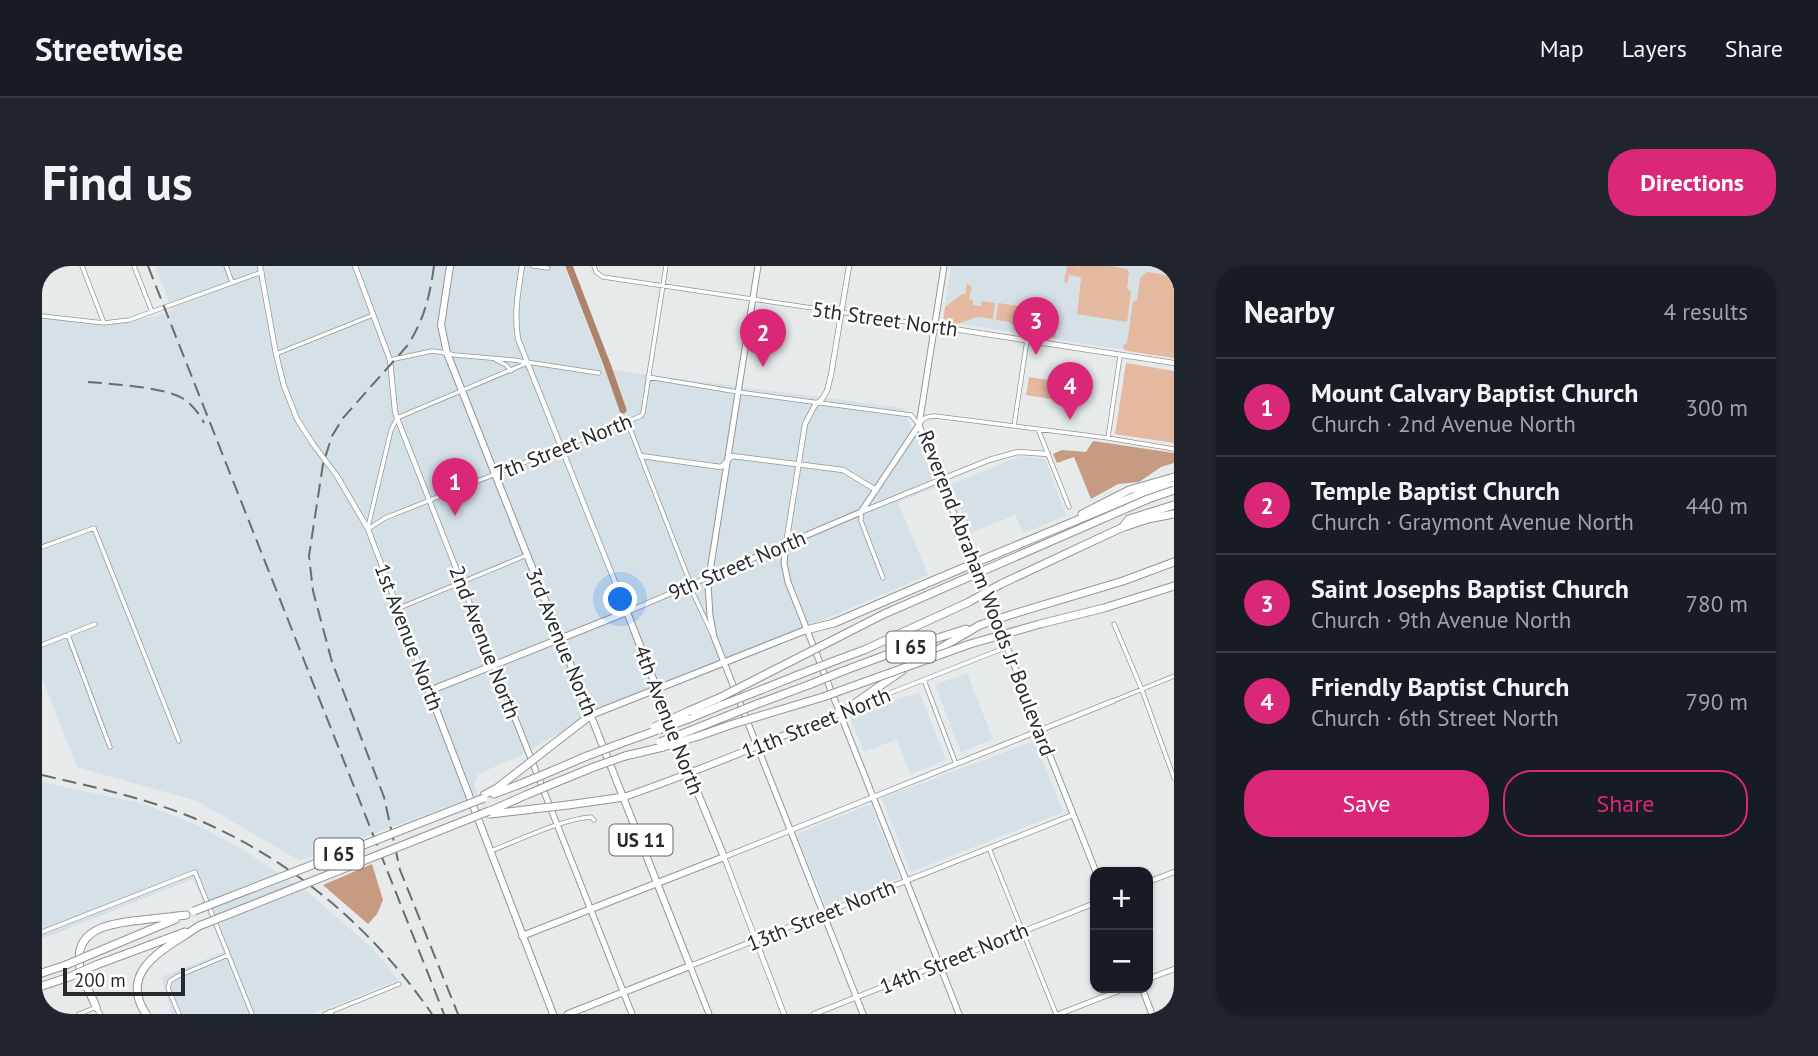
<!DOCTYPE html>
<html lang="en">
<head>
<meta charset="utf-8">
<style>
  :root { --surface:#171b24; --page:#20242c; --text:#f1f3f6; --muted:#9ea1a6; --line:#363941; --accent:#db2777 }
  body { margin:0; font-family:"PT Sans",sans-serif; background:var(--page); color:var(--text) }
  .controls { position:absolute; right:21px; bottom:21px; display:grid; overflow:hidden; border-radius:14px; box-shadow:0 2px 5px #0004 }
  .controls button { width:63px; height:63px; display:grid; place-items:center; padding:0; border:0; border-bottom:2px solid var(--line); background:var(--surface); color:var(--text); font:35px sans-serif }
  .scale { position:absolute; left:21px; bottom:18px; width:122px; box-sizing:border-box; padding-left:7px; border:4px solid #28292a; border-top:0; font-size:19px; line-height:24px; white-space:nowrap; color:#28292a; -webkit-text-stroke:5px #fff; paint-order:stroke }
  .you { position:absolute; left:579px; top:334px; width:24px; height:24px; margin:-18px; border:5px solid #fff; border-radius:50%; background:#1a73e8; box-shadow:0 0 0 10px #1a73e833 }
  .badge { display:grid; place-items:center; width:46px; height:46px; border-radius:50%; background:var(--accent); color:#fff; font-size:23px; font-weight:700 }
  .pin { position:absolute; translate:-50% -58px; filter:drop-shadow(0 2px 4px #0008) }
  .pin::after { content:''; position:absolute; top:37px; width:24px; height:21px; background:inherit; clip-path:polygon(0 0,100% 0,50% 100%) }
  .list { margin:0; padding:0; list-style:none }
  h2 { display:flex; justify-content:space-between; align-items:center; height:91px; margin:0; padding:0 28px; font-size:30px }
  h2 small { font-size:23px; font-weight:400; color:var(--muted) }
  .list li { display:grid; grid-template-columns:46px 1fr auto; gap:21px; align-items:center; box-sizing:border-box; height:98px; padding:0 28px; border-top:2px solid var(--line) }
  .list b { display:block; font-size:26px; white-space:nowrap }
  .list p { margin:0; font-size:23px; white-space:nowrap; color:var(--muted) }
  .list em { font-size:23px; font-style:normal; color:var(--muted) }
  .actions { display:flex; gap:14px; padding:21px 28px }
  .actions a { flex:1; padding:16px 0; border:2px solid var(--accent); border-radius:28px; text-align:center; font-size:24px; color:var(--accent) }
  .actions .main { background:var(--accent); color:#fff }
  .map { position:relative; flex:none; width:1132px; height:748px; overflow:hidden; border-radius:28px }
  header { display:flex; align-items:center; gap:42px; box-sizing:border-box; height:98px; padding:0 35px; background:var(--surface); border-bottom:2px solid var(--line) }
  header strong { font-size:33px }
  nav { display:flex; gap:38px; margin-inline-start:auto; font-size:24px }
  .intro { display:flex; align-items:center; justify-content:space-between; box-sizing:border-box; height:168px; padding:0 42px }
  h1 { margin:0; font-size:49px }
  .button { padding:18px 32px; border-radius:28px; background:var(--accent); color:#fff; font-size:24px; font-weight:700 }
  main { display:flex; gap:42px; padding:0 42px }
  aside { flex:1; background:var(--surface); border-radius:28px; box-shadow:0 2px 5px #0004 }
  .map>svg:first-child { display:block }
</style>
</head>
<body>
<header>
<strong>Streetwise</strong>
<nav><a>Map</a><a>Layers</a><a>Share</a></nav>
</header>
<div class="intro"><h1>Find us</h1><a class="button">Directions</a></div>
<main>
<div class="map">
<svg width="1132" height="748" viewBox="0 0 1132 748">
  <rect width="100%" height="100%" fill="#e6eaeb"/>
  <path fill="#d5e1e6" d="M113 0H522L562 103 861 142 895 221 856 236 886 309 520 465 478 490 436 508 432 518 436 529 258 595 155 535 35 501 0 411V52L67 59 116 50 130 44Z
    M909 0H1132V92L901 55Z
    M978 190 1003 193 1024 250 981 267 973 249 929 267 909 218Z
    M925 407 951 473 919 486 893 419Z
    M877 426 904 494 868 508 855 473 822 486 808 451Z
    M993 475 1021 546 869 606 840 532Z
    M0 516 102 538 155 559 198 582 267 627 330 682 356 714 272 748H130L119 711 182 686 151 613 0 673Z
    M828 538 858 612 784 640 754 568Z"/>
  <path fill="#e4b99f" d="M1025 0H1036V4L1037 0H1069L1085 3 1087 6 1085 22 1089 26 1085 56 1035 48 1039 13 1038 11 1027 9 1025 17 1022 16Z
    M1105 6 1129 10 1130 7 1132 8V92L1085 85 1081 82 1082 78 1085 77 1091 35H1095L1098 12Z
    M925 18 930 21 927 33 931 34V39L939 40 940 35 953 37 951 53 935 51 915 58 901 55 903 41 920 28H923Z
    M956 37 983 41V44L996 46 997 43 1005 45V47L1011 49V53L1016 54 1013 72 984 69 967 56 954 54Z
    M1084 97 1132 105V177L1073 168Z
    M987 111 1025 117 1022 135 984 129Z"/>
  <path fill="#c69b81" d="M1051 175 1132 187V197L1119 201 1097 216 1076 218 1049 233 1032 191 1015 197 1011 188 1020 184 1044 186Z
    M330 598 341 634 335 648 326 658 281 619Z"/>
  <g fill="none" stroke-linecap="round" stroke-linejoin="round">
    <path stroke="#ae836a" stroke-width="7" d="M527 0 566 101 581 144"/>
    <g stroke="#929697" stroke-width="5">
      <path id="minor" d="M40 0 62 57
        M92 0 110 46
        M184 0 190 16
        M491 0 506 2
        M552 0 554 6 561 11 892 60
        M0 50 62 57 87 54 220 6
        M234 88 331 49
        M348 94 390 85 398 86 413 89 471 94 557 107
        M454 94 464 99 469 105
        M606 111 696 126 869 149 877 159C881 152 885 150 893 150L1066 172 1132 183
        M585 155 649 319 650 325 670 368
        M972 160 985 74
        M996 163 1027 241
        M1066 172 1078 90
        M819 246V255L841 312
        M326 261 349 164 355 152 485 97
        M326 263 343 252 599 150 601 147 624 0
        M0 281 52 262 137 475
        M355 343 485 289
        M1072 358 1100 424 1132 512
        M26 369 68 481
        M0 379 53 358
        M882 414 914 498
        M1071 435 1132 410
        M810 442 965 381
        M947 582 1014 748
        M449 585C477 574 520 553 549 551L552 554
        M0 666 153 606 210 748
        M37 748 52 742
        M137 748 126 722 128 715 136 710 186 689
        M283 748 357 718"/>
    </g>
    <g stroke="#929697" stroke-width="6">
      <path id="tertiary" d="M218 0 234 88 242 120 255 153 271 178 295 210 326 263 387 425
        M313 0 348 94 353 145 355 152 452 399
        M480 0C476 25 472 48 476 73L585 346 667 311
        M892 60 1132 97
        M599 190 679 201 690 190 801 204 834 224
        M819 246 947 194 976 186 1006 188
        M744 278 763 158 773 139 780 133 785 125 789 109 807 0
        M1106 616 1132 606
        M648 700 1031 549
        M1106 713 1132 703
        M54 741 58 748
        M288 746 289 748
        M742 748 682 591 1071 435
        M772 748 1053 637
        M1017 748 1084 722"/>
    </g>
    <g stroke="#929697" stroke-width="7">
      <path id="secondary" d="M716 0 666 318 668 350 672 371 821 748
        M902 0 877 159 1054 606
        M744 278 742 297 746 316 917 748
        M667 311 819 246 877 159
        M452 399 590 748
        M648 700 667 748
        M1100 722 1110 748"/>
    </g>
    <g stroke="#929697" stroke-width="8">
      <path id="primary" d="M408 0 399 59 405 87 648 700 526 748
        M549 449 764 364
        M582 531C655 506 726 475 799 447
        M480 670 682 591 648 508 585 346 387 425 511 748"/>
    </g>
    <g stroke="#929697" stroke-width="9">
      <path id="motorway" d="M1040 248 1087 224 1132 211
        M1080 262 1087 253 1132 239
        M947 291 1105 225 1132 219
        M959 318 1079 262 1106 253 1132 248
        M971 348 1081 315 1132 296
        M998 358 1062 342 1132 320
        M764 364 792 357 883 318
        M795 394 822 384 927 336
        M878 394 938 359
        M801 405 852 386 924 363
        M711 427 756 409
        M715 438 769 418
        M647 445 677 432
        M799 447 861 404
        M646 453 680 439
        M650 464 685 450
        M657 470 688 459
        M577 478 613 465
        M505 483 549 449
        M583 490 621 481
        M510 505 545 490
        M515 516 552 501
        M452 528 481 517
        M442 529 455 522 477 505
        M526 539 582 531
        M448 545 484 529
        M448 548 491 543
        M50 688 134 653
        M54 699 143 666
        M0 707 24 699
        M0 720 27 711
        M54 741C49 727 37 710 37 694 36 660 74 657 100 654 114 652 129 651 144 649
        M104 748C74 703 127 681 157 660"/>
    </g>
    <use href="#minor" stroke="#fff" stroke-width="3.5"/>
    <use href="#tertiary" stroke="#fff" stroke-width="4.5"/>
    <use href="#secondary" stroke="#fff" stroke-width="5"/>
    <use href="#primary" stroke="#fff" stroke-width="6"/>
    <use href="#motorway" stroke="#fff" stroke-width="7"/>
    <path stroke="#6a6c6d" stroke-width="2" stroke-dasharray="14 7" stroke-linecap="butt" d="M106 0 402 748
      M392 0C388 29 382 55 365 80L301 152 290 170 281 198 267 290 271 325 290 396 342 531 358 604 416 748
      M46 116C70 118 121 121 140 132 150 138 157 147 162 157
      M0 509C47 520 94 530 139 547 241 586 328 658 390 748"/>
    <g stroke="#929697" stroke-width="9" stroke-linecap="butt">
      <path id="motorway-bridge" d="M883 318 947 291
        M927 336 959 318
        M938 359 971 348
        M756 409 795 394
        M769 418 801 405
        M677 432 842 348 1106 233 1132 224
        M680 439 711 427
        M685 450 715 438
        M688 459 781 431 928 378 998 358
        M612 461 647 445
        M617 464 646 453
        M618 476 650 464
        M621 481 657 470
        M545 490 577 478
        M552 501 583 490
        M477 505 505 483
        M481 517 510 505
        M484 529 515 516
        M491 543 526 539
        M152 645 442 532
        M157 660 447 545
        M24 699 50 688
        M27 711 54 699"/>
    </g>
    <use href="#motorway-bridge" stroke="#fff" stroke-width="7"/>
  </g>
  <g text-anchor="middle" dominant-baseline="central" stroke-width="5" stroke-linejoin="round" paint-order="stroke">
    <g fill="#fff" stroke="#68696a" stroke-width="2">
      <rect x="844.5" y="365.5" width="49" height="31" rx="5"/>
      <rect x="567.5" y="558.5" width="63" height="31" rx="5"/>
      <rect x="272.5" y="572.5" width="49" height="31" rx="5"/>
    </g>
    <g font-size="19" font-weight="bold" fill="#28292a">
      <text x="869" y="381">I 65</text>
      <text x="599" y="574">US 11</text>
      <text x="297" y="588">I 65</text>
    </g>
    <g font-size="21" fill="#28292a" stroke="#fff">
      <text transform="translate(843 53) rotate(8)">5th Street North</text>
      <text transform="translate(521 181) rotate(-22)">7th Street North</text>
      <text transform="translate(695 299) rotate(-23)">9th Street North</text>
      <text transform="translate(945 327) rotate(69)">Reverend Abraham Woods Jr Boulevard</text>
      <text transform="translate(367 371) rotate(69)">1st Avenue North</text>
      <text transform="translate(443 376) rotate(69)">2nd Avenue North</text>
      <text transform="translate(520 376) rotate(68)">3rd Avenue North</text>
      <text transform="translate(627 454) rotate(69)">4th Avenue North</text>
      <text transform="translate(774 457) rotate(-22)">11th Street North</text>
      <text transform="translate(779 649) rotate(-22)">13th Street North</text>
      <text transform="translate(912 692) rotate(-22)">14th Street North</text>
    </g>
  </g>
</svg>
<div class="controls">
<button>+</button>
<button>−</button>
</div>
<div class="scale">200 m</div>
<div class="you"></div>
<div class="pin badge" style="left:413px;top:250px">1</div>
<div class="pin badge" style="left:721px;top:101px">2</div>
<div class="pin badge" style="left:994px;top:89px">3</div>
<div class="pin badge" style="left:1028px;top:154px">4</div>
</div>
<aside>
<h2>Nearby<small>4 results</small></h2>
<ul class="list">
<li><span class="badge">1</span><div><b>Mount Calvary Baptist Church</b><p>Church · 2nd Avenue North</p></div><em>300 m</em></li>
<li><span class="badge">2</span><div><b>Temple Baptist Church</b><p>Church · Graymont Avenue North</p></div><em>440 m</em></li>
<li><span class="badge">3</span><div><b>Saint Josephs Baptist Church</b><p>Church · 9th Avenue North</p></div><em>780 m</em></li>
<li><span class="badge">4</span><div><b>Friendly Baptist Church</b><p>Church · 6th Street North</p></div><em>790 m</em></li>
</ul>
<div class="actions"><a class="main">Save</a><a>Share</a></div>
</aside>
</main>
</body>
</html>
